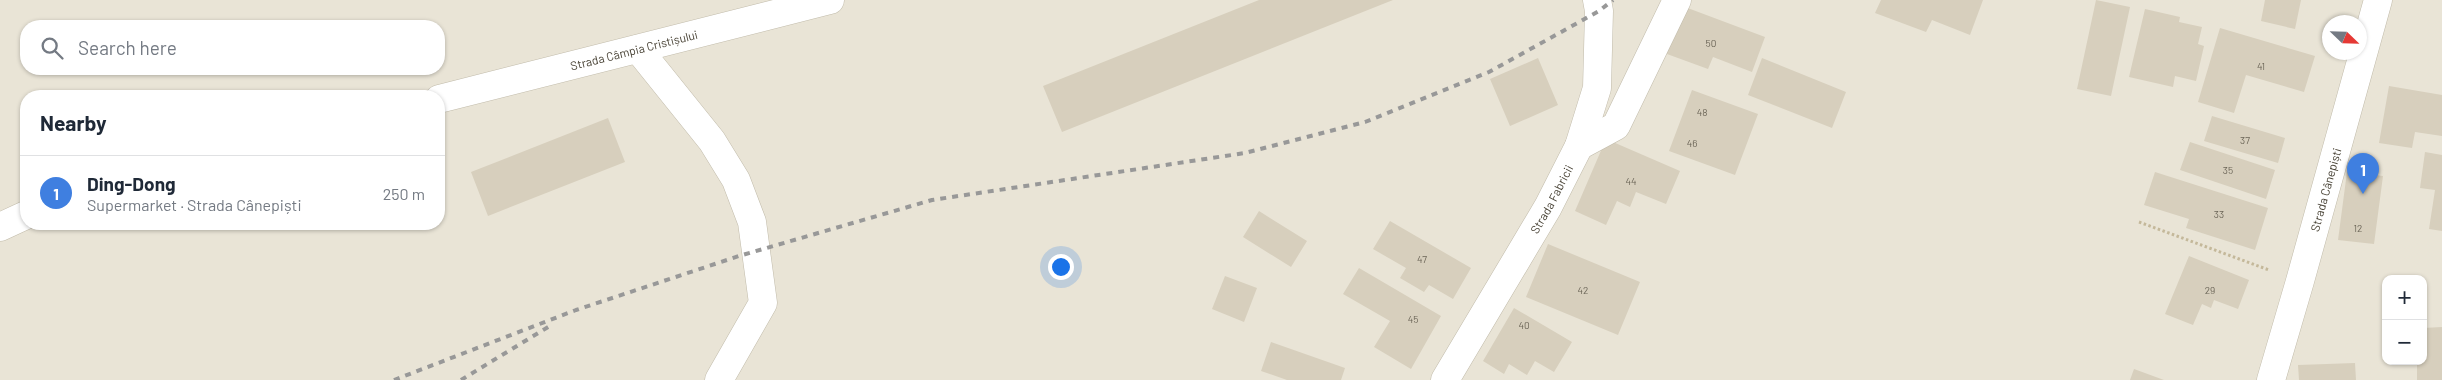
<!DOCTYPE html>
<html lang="en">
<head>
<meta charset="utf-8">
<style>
  :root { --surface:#fff; --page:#f2f2f3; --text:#1f2937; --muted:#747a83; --line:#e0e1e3; --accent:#111827 }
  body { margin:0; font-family:Barlow,sans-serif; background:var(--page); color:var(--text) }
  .controls { position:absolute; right:15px; bottom:15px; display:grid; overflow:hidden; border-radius:10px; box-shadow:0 1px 4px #0004 }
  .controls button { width:45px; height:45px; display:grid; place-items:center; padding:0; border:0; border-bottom:1px solid var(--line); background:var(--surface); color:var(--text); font:25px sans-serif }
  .compass { position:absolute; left:2322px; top:15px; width:45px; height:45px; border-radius:50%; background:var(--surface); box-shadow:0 1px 4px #0004; rotate:113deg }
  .you { position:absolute; left:1060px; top:266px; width:18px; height:18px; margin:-12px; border:4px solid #fff; border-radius:50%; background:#1a73e8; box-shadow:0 0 0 8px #1a73e833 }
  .badge { display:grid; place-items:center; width:32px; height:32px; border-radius:50%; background:var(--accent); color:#fff; font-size:16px; font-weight:700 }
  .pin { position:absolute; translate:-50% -41px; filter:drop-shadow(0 1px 2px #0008) }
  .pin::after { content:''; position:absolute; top:26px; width:18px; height:15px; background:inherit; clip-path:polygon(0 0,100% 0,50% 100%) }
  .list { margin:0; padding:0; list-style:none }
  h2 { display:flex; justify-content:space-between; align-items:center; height:65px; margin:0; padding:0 20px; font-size:21px }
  h2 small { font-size:16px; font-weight:400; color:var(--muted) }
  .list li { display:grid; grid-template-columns:32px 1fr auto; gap:15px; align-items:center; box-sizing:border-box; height:75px; padding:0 20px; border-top:1px solid var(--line) }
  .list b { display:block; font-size:19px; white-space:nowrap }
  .list p { margin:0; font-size:16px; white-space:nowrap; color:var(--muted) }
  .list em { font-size:16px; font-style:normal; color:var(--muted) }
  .icon { flex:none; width:28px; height:28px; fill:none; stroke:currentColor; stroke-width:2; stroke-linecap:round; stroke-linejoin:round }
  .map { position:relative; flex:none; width:2442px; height:380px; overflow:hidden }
  .search { position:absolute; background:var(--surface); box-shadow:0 1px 4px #0004; left:20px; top:20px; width:425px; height:55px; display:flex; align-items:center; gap:12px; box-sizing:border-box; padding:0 18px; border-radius:20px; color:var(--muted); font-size:19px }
  .panel { position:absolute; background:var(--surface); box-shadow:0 1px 4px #0004; left:20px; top:90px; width:425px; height:140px; border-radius:20px }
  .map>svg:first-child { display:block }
</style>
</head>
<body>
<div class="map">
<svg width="2442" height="380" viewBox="0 0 2442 380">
  <rect width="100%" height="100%" fill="#f5f2e8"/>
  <path fill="#e9e4d6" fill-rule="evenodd" d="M0 0H2442V380H0ZM2330 22H2360V52H2330ZM26 26H439V69H26ZM26 96H439V224H26ZM2386 279H2423V361H2386Z"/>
  <path fill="#d7cfbd" d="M1259 0H1393L1062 132 1043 86Z
    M1881 0H1983L1970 35 1932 20 1926 32 1875 13Z
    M2096 0 2130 7 2111 96 2077 89Z
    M2265 0H2301L2295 29 2261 21Z
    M1677 4 1765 37 1752 72 1713 57 1708 69 1656 50Z
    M2145 9 2180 17 2179 22 2202 27 2198 44 2204 46 2196 81 2175 76 2173 87 2129 77Z
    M2220 28 2315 56 2304 92 2246 75 2234 113 2198 102Z
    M1538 58 1558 105 1510 126 1490 79Z
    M1762 58 1846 92 1832 128 1748 95Z
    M2389 86 2442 95V136L2415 132 2412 148 2379 143Z
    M1692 90 1758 114 1735 175 1669 151Z
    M2212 116 2285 138 2278 163 2204 141Z
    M608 118 625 162 488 216 471 172Z
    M1606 139 1680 171 1666 204 1636 192 1630 207 1617 201 1606 225 1575 211Z
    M2190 142 2275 170 2266 199 2180 170Z
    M2425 152 2442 155V231L2429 229 2435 190 2420 188Z
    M2155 172 2268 208 2255 250 2186 228 2189 219 2144 205Z
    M2347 172 2383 176 2374 244 2338 240Z
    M1259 211 1307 241 1291 267 1243 237Z
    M1390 221 1471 268 1453 299 1429 285 1424 292 1400 278 1406 268 1373 249Z
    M1548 244 1640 282 1618 335 1526 297Z
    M2189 256 2249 280 2238 309 2214 300 2211 308 2202 304 2193 325 2165 314Z
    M1359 268 1441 316 1411 369 1374 347 1390 321 1343 294Z
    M1225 276 1257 288 1244 322 1212 309Z
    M1514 308 1572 342 1554 372 1535 361 1527 375 1509 364 1504 374 1483 361Z
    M2442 327V380H2417V361H2423V328Z
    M1271 342 1345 368 1341 380H1287L1261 371Z
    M2355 363 2356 380H2299L2298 365Z
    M2134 369 2164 380H2130Z"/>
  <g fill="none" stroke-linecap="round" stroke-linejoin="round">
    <g stroke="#c1bbaa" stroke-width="29">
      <g id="minor">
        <path d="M638 49 712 141 736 180 752 222 763 303 719 380"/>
        <path id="s1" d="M439 99 830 0"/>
        <path d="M1579 146 1616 126 1677 0"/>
        <path d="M0 227 26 215"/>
        <path id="s2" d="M1445 380 1548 207 1579 146 1597 88 1599 11 1597 0"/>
        <path id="s3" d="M2271 380 2300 281 2378 0"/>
      </g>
    </g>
    <path stroke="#c4b89a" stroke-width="3" stroke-dasharray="2.5 2.5" stroke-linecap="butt" d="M2139 222 2269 270"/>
    <use href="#minor" stroke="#fff" stroke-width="28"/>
    <path stroke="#989898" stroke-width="4" stroke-dasharray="6 6" stroke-linecap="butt" d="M394 380 576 310 739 256 932 200 1245 153 1365 122 1489 72 1599 11 1613 0
      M461 380 553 324"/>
  </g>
  <g text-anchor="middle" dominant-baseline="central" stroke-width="4.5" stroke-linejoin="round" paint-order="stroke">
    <g font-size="10" fill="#6c6658">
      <text x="1711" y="43">50</text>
      <text x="2261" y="66">41</text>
      <text x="1702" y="112">48</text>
      <text x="2245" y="140">37</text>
      <text x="1692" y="143">46</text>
      <text x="2228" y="170">35</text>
      <text x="1631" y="181">44</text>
      <text x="2219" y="214">33</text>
      <text x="2358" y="228">12</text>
      <text x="1422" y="259">47</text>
      <text x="1583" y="290">42</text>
      <text x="2210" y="290">29</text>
      <text x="1413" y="319">45</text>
      <text x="1524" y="325">40</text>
    </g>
    <g font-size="12" fill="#494336" stroke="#fff">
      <text stroke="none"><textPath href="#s1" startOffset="201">Strada Câmpia Cristișului</textPath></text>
      <text stroke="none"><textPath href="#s3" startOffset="198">Strada Cânepiști</textPath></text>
      <text stroke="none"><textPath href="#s2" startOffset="210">Strada Fabricii</textPath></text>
    </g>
  </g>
</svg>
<div class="controls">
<button>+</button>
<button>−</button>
</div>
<svg class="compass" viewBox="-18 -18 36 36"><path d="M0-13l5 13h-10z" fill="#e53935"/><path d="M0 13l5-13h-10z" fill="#747a83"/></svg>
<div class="you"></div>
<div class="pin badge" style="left:2363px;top:194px;background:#3f7fe0">1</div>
<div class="search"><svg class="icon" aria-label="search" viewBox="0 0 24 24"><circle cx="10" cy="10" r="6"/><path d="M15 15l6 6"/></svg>Search here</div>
<section class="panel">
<h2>Nearby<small></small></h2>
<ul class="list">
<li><span class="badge" style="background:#3f7fe0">1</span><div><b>Ding-Dong</b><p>Supermarket · Strada Cânepiști</p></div><em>250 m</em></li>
</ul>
</section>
</div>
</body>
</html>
